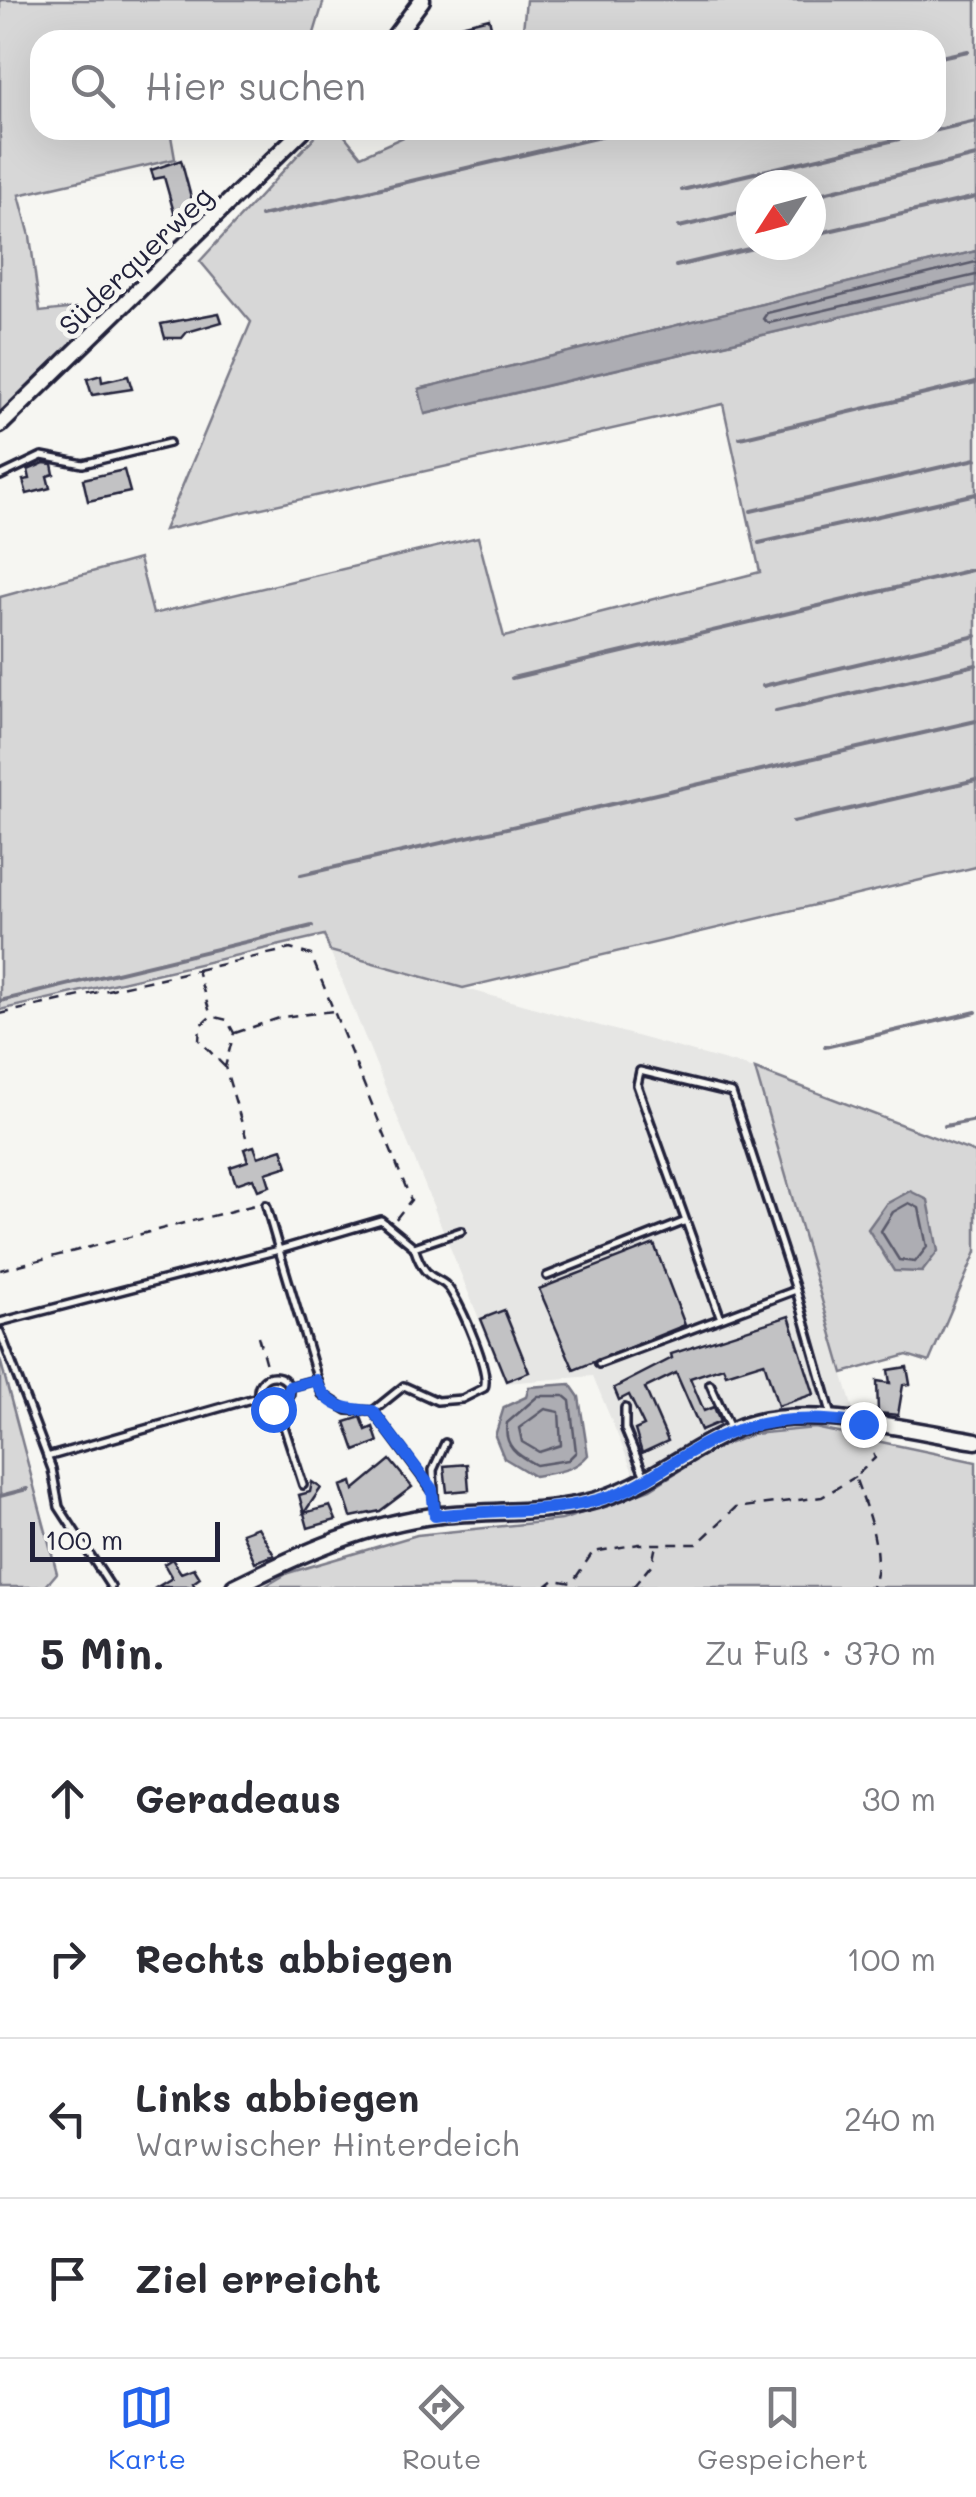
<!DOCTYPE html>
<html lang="de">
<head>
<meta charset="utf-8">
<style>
  :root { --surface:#fff; --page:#f2f2f3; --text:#2b2b33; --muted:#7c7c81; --line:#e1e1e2; --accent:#2563eb }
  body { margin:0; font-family:Mali,sans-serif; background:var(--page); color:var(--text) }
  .compass { position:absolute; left:736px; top:170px; width:90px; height:90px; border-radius:50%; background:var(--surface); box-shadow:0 10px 40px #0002; rotate:234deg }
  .scale { position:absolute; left:30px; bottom:25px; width:190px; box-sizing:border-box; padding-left:10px; border:5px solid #22223b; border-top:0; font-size:28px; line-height:35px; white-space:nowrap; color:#22223b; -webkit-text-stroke:8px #f6f6f2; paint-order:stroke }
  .stop { position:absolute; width:30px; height:30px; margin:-22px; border:8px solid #2563eb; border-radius:50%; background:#fff }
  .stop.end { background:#2563eb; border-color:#fff; box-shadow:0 2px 10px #0008 }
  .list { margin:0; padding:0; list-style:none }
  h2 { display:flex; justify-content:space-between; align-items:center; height:130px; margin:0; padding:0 40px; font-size:42px }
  h2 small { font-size:32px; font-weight:400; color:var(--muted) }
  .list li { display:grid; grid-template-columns:65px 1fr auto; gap:30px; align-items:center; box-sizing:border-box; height:160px; padding:0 40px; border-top:2px solid var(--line) }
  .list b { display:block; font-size:38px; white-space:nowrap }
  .list p { margin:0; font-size:32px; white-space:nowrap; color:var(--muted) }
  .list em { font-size:32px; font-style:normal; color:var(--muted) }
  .icon { flex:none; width:55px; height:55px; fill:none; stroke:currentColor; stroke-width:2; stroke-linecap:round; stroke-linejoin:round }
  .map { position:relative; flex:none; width:976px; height:1587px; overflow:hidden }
  .search { position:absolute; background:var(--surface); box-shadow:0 10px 40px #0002; left:30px; right:30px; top:30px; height:110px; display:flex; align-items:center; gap:25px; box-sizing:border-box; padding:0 35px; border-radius:30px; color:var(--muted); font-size:38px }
  .sheet { height:770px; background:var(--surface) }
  nav { display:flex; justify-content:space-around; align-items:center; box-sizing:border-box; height:140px; border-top:2px solid var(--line); background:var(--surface); font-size:28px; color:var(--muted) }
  nav a { display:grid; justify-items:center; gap:5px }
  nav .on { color:var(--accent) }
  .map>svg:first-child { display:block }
</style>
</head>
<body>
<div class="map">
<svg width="976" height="1587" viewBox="0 0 976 1587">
  <rect width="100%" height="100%" fill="#f6f6f2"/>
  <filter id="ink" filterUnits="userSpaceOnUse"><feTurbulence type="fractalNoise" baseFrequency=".01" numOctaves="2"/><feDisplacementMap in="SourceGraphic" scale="20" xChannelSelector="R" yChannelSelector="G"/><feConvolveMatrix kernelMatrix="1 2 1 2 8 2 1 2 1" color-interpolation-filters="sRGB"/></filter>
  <g filter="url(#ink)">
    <path fill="#e6e6e4" d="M330 951 755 1069 856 1420 811 1408 748 1420 705 1437 635 1477 593 1376 505 1383Z"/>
    <path fill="#d7d7d7" stroke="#7c7c89" stroke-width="2.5" fill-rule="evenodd" d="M0 0H324L312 40H40V130H170L175 159 19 195 30 236 40 312 114 304 0 413Z
      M526 0H976V251L419 389 426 414 976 285V867L463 988 330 951 324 935 0 1010V597L139 559 153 614 478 537 504 637 760 572 723 404 164 530 251 322 200 261 321 130H340L361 156 419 130H936V40H522ZM751 185H811V245H751Z
      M755 1069 976 1153V1252L929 1362 907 1355 843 1373Z
      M0 1359 57 1573 45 1587H0Z
      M815 1428 976 1462V1587H264L288 1573 417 1535 562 1520 650 1489 712 1450 753 1434Z"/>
    <path fill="#adadb3" stroke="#757583" stroke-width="2.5" d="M976 251V285L425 414 419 389Z
      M910 1191 928 1200 938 1251 922 1272 894 1271 868 1229 886 1204Z
      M570 1384 579 1397 588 1455C574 1472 555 1472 534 1476L504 1458 495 1436 504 1407 526 1397 529 1387Z"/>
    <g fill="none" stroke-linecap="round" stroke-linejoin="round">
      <path stroke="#5a5a6b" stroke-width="2.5" d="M976 262 767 313 763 319 769 323 976 275
        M909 1203 919 1208 927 1247 915 1262 899 1260 881 1231 893 1212Z
        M538 1396H564L570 1401 576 1452 568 1460 536 1465C517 1455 503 1446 507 1423Z
        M545 1409 559 1412 561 1445 539 1452 522 1442 519 1428Z"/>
      <path stroke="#757583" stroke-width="4" d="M936 58 968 51
        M682 190 976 121
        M811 196 976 156
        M261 216 630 130
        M679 227 751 210
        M811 235 976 197
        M676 266 766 245
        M740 438 976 382
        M751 511 976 459
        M759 543 976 494
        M512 678 976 569
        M763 686 976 636
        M776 711 976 665
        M793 822 976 780
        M301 875 976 721
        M0 1001 312 926
        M825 1047 976 1012
        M945 1126 976 1120
        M0 1496 27 1489"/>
    </g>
    <path fill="#c2c2c4" stroke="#22223b" stroke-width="2.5" d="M489 18 494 40H464L461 25Z
      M181 160 195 212 175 216 164 177 154 179 151 170Z
      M219 313 222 322 187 332 182 338H165L161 324Z
      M101 375 102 382 128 376 132 389 92 395 87 379Z
      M44 463 52 464 54 474 47 476 50 488 27 494 23 480 30 479 28 470Z
      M124 470 130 492 88 501 83 479Z
      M254 1146 258 1157 282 1149 288 1166 266 1173 270 1186 258 1190 253 1178 236 1184 230 1167 248 1161 244 1149Z
      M654 1244 685 1325 574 1370 539 1289Z
      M504 1310 529 1372 506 1381 481 1319Z
      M789 1316 814 1394 778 1406 764 1362 726 1374 723 1367 690 1378 704 1411 714 1407 720 1422 701 1430 676 1373 645 1388 668 1441 642 1453 635 1430 644 1426 629 1395 619 1400 614 1388 672 1358 671 1354Z
      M907 1367 910 1384 903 1385 898 1415 878 1413 877 1381 890 1383 888 1370Z
      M361 1417 366 1430 373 1427 378 1442 355 1451 345 1422Z
      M390 1460 412 1487 380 1511 351 1517 341 1486 352 1482 354 1490Z
      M467 1464 469 1490 447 1492 444 1466Z
      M312 1482 321 1488 304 1513 330 1506 336 1520 308 1528 299 1495 310 1492Z
      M258 1527 274 1555 255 1562 242 1533Z
      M172 1559 181 1573 194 1568 200 1578 193 1583 195 1587H157L172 1578 164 1564Z"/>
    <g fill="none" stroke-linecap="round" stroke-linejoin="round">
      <g stroke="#22223b" stroke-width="12">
        <path id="lane" d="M0 476 42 456 83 464 169 443
          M266 1205 279 1250 381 1220 414 1247
          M547 1276 686 1221
          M720 1316 637 1085 640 1071 732 1093 796 1290
          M0 1322 279 1250 322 1394 347 1410 373 1411 431 1489
          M0 1332 52 1469 59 1507 111 1587
          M599 1364 796 1290 832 1416
          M258 1392a16 16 0 1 1 32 0a16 16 0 1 1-32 0Z
          M710 1384 730 1428
          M289 1387 315 1380
          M278 1408 303 1485
          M625 1408V1429L645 1477
          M373 1411 404 1386 437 1401 462 1399 484 1388C491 1372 463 1311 452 1293 440 1272 427 1288 414 1247L461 1231
          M47 1457 258 1397
          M435 1513 433 1470 445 1443"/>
      </g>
      <g stroke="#22223b" stroke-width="21">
        <path id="secondary" d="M392 40 422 0
          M0 425 303 130
          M234 1587C300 1554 367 1523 441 1515 489 1510 538 1514 585 1503 642 1490 683 1452 735 1429 801 1401 907 1430 976 1441"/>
      </g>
      <path stroke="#22223b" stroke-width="2.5" stroke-dasharray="10 8" stroke-linecap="butt" d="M197 970 290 949 311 955 411 1200 395 1220
        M0 1014 197 970 211 1016
        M235 1033 282 1017 334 1011
        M225 1067 199 1040 200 1026 211 1016 227 1020 234 1033 225 1067 246 1137
        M0 1270 255 1205
        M258 1336 269 1376
        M867 1437 875 1458 855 1477C866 1508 886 1555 872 1587
        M545 1587 554 1580 572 1583 593 1552 639 1544H697L735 1508 822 1497 855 1477
        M633 1587 652 1564 656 1545"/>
      <use href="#lane" stroke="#f6f6f2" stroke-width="5"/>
      <use href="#secondary" stroke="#f6f6f2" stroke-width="14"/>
    </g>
  </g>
  <g fill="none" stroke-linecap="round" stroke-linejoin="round" filter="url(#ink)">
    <path stroke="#2563eb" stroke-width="12" d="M273 1409 287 1402 289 1387 316 1380C327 1408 346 1409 373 1411L432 1489 435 1516C494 1508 554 1515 611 1496 641 1486 665 1466 692 1451 745 1419 802 1414 863 1424"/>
  </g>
  <g text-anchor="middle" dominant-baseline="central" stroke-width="10" stroke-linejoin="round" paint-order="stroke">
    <g font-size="28" fill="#22223b" stroke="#f6f6f2">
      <text transform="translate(135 260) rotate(-44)">Süderquerweg</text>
    </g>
  </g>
</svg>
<svg class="compass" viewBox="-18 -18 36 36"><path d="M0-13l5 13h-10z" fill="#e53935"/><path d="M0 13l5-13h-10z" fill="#7c7c81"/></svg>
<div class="scale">100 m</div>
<div class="stop" style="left:273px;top:1409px"></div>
<div class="stop end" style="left:863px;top:1424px"></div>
<div class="search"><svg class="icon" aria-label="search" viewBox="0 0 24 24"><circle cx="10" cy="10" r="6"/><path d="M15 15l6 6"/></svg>Hier suchen</div>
</div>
<section class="sheet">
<h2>5 Min.<small>Zu Fuß · 370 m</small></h2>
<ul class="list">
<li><svg class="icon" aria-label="ahead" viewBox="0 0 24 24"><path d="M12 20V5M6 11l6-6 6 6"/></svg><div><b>Geradeaus</b></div><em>30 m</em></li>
<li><svg class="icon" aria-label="right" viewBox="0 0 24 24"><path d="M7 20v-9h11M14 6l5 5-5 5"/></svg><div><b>Rechts abbiegen</b></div><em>100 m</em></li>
<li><svg class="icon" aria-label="left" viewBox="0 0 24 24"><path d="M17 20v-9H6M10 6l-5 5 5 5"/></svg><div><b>Links abbiegen</b><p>Warwischer Hinterdeich</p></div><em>240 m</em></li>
<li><svg class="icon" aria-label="arrive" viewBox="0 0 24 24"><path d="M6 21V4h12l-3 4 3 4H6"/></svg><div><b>Ziel erreicht</b></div></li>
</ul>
</section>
<nav>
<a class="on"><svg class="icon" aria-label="map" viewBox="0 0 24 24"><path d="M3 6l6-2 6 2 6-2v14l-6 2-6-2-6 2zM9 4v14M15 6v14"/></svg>Karte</a>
<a><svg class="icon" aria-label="directions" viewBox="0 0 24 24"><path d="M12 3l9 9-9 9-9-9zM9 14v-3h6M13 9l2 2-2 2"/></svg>Route</a>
<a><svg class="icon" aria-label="saved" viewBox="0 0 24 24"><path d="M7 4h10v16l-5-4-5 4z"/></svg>Gespeichert</a>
</nav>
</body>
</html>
